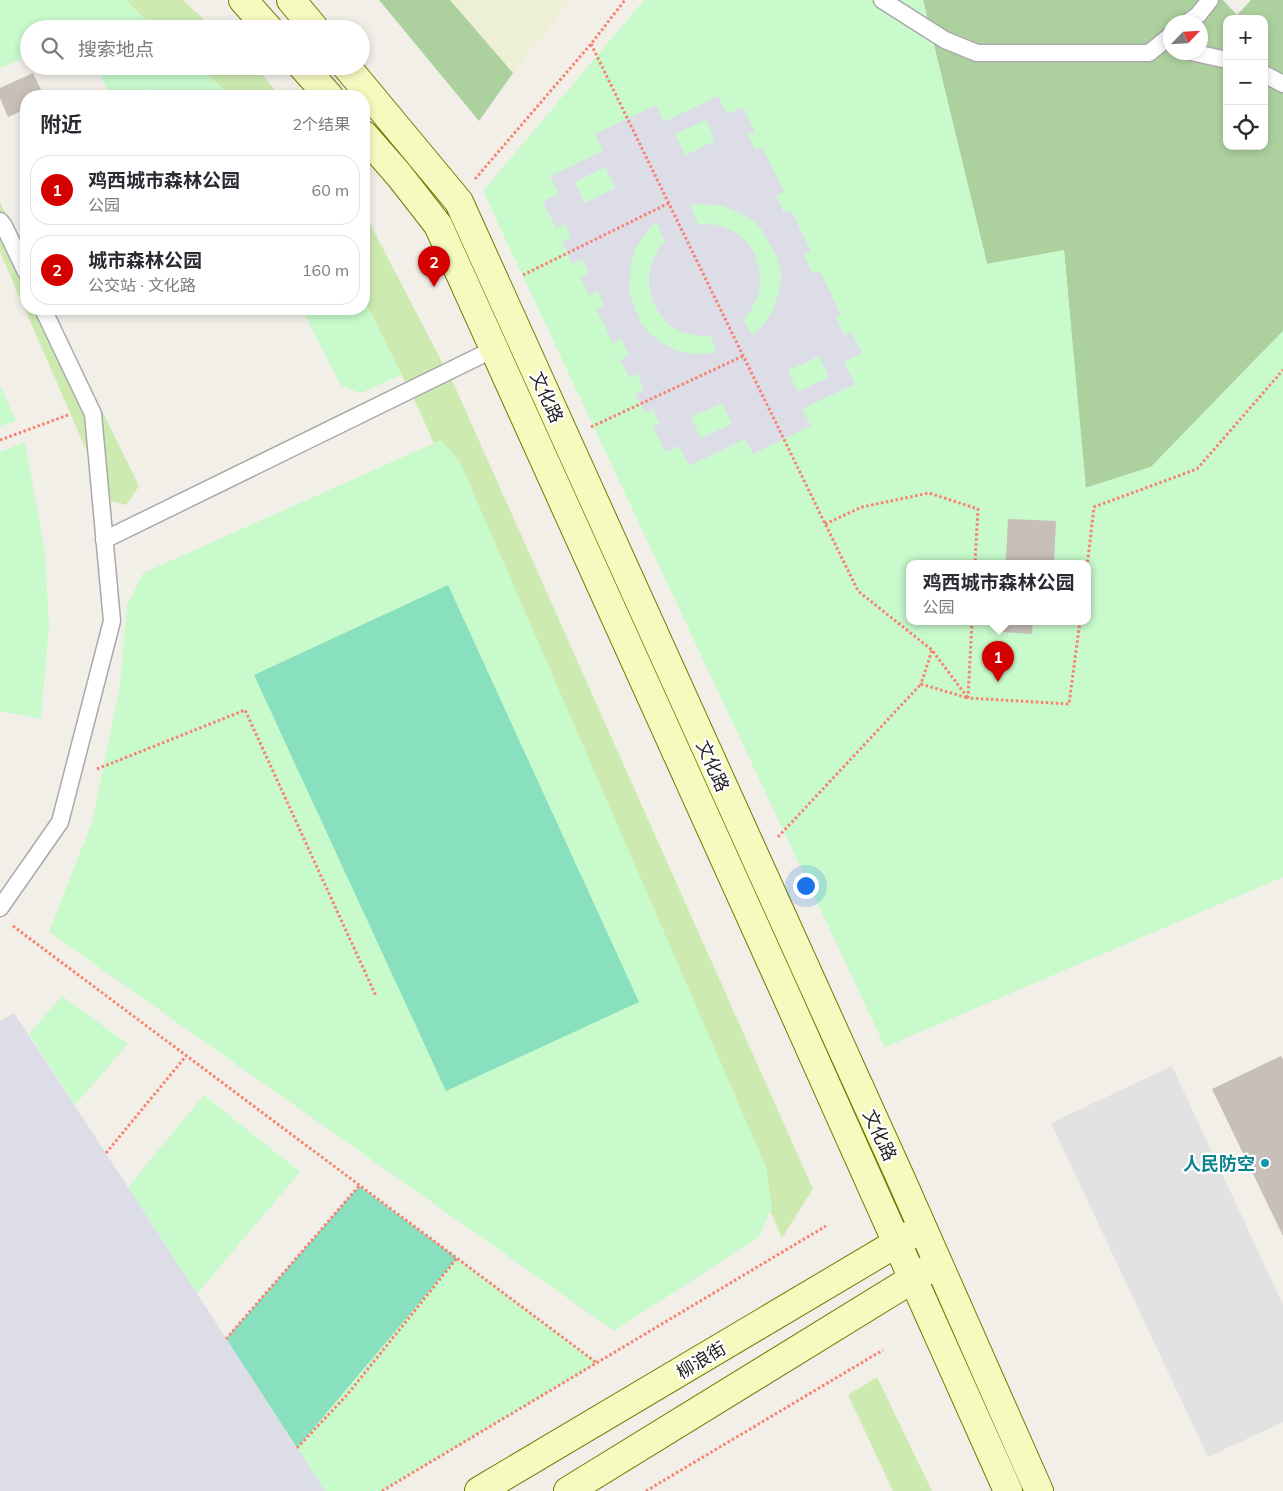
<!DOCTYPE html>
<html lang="zh">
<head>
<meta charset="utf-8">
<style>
  :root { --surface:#fff; --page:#f2f2f3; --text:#2b2b33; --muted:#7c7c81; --line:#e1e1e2; --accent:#d40000 }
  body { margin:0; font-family:Mulish,"Noto Sans SC",sans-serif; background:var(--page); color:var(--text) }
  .controls { position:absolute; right:15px; top:15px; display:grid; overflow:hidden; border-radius:10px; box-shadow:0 2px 8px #0003 }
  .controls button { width:45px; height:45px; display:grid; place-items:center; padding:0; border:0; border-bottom:1px solid var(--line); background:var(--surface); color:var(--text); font:25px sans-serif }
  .compass { position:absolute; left:1163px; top:15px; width:45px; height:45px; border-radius:50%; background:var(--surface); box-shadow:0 2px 8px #0003; rotate:65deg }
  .you { position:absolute; left:805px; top:885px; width:18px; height:18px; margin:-12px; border:4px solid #fff; border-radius:50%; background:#1a73e8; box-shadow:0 0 0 8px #1a73e833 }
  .badge { display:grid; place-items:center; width:32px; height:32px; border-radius:50%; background:var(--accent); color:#fff; font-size:16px; font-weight:700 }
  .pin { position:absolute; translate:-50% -41px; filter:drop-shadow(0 1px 2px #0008) }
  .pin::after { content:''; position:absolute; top:26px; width:18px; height:15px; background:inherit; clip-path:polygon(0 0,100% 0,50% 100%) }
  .popup { position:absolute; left:906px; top:560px; width:185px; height:65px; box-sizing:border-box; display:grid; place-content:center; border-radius:10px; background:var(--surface); filter:drop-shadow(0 1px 4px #0005); font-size:16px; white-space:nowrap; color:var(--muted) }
  .popup b { font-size:19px; color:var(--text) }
  .popup::after { content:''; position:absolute; left:50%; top:100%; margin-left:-10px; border:10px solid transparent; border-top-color:var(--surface) }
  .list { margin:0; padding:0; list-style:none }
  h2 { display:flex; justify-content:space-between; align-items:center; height:65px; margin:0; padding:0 20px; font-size:21px }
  h2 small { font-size:16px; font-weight:400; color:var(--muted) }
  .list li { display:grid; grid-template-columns:32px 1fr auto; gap:15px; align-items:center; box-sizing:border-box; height:70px; margin:0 10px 10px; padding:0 10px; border:1px solid var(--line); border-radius:20px }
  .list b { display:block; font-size:19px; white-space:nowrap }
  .list p { margin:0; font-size:16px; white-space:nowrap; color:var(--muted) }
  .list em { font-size:16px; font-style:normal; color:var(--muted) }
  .icon { flex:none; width:28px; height:28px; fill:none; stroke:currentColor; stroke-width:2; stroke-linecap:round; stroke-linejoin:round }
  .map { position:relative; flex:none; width:1283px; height:1491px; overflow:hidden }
  .search { position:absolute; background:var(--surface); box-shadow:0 2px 8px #0003; left:20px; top:20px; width:350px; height:55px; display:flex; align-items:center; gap:12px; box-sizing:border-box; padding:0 18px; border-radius:28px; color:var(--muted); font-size:19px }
  .panel { position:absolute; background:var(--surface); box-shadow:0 2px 8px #0003; left:20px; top:90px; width:350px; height:225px; border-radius:20px }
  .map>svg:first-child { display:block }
</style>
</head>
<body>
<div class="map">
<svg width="1283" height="1491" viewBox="0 0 1283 1491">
  <rect width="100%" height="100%" fill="#f2efe9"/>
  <path fill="#eef0d5" d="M448 0H571L513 73Z"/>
  <path fill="#cdebb0" d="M125 0H183L214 29H156Z
    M198 66H254L262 74 279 96H231Z
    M0 202 26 256V309H52L139 486 126 505 108 500 0 252Z
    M364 212 456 389 813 1189 782 1238 420 412 364 300Z
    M877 1377 932 1491H893L848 1395Z"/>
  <path fill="#add19e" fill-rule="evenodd" d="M379 0H450L513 73 479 121Z
    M923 0H1223L1237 15 1251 0H1283V331L1151 467 1085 488 1064 251 987 264ZM1227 19H1264V146H1227ZM1170 22H1200V52H1170Z"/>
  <path fill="#c8facc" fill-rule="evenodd" d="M0 0H125L156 29H29V56L0 68Z
    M644 0H923L987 264 1064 250 1086 488 1151 467 1283 331V877L885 1047 483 191ZM909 563H1087V621H909Z
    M96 66H198L231 96H153L148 88 131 96H111Z
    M364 300 401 375 361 393 341 386 302 309H364Z
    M0 385 16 421 0 426Z
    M441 440 460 462 766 1167 772 1207 759 1237 614 1331 49 932 92 822 120 685 127 606 143 573Z
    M25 442 45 552 49 626 41 719 0 711V452Z
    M62 996 128 1044 75 1105 29 1034Z
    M204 1095 300 1172 197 1294 128 1187Z
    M457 1258 597 1363 382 1491H325L297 1448Z"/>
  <path fill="#88e0be" d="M448 585 639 1002 446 1091 254 675Z
    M359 1186 457 1258 297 1448 226 1339Z"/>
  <path fill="#e2e2e2" d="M1172 1066 1283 1305V1422L1208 1457 1051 1123Z"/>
  <path fill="#dddde8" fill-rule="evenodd" d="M718 96 727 114 743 107 755 132 748 135 755 150 762 147 784 191 776 196 784 213 791 210 811 252 804 255 813 274 820 271 841 315 836 317 844 335 851 332 862 353 844 362 855 384 802 409 811 426 753 454 745 439 689 466 679 446 665 452 653 427 660 424 653 409 645 413 635 393 644 389 637 374 629 377 620 360 629 355 621 339 613 343 596 309 604 305 598 291 589 295 580 277 589 273 582 259 572 264 562 242 571 237 565 224 556 228 543 201 559 194 550 176 603 151 595 134 656 105 664 122ZM706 120 715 141 685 155 675 134ZM605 167 615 188 585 203 575 182ZM706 204 722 206 738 212 753 221 761 229 777 257 781 273 779 292 774 308 765 322 753 336 744 320 751 310 759 294 761 280 759 267 754 253 746 241 734 231 721 226 707 223 699 225 690 205ZM656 222 665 242 659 247 653 260 649 272V288L653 302 660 315 669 325 681 332 698 336H711L717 353 699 354 682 352 667 346 651 335 641 323 629 292 631 264 636 248 645 234ZM819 356 829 377 798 392 788 371ZM722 403 732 424 701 438 691 417Z
    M14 1013 128 1187 325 1491H0V1021Z"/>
  <path fill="#c7bfb8" d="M33 73 44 96H26V109L8 117 0 98V88Z
    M1008 519 1056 521 1054 563H997L1006 559Z
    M1003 621H1033L1032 634 1003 632Z
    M1281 1056 1283 1059V1236L1212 1089Z"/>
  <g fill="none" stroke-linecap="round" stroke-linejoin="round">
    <g stroke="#a9a9a9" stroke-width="19">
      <path id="service" d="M882 0 945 40 977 53H1149L1170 36
        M1188 22 1198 15 1210 0
        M1191 52 1227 60
        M1264 74 1283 84
        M0 221 4 226 26 272
        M104 540 494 349
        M0 908 60 822 112 621 93 414 43 309"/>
    </g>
    <g stroke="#707d05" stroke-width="30">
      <path id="secondary" d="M243 0 269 29
        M291 0 315 29
        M302 66 329 96
        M346 66 459 202 901 1179 1039 1491
        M364 135 399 175 438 225C629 647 820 1068 1008 1491
        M479 1491 912 1234
        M568 1491 927 1270"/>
    </g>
    <path stroke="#fa8072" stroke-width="3" stroke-dasharray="2.5 2.5" stroke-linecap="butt" d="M591 44 858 591 932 650 968 698 921 684 932 650
      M475 179 591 44 625 0
      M523 275 669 203
      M591 427 743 356
      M0 440 68 415
      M825 524 862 507 929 493 978 509 975 563
      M1087 567 1094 507 1197 469 1283 370
      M972 621 968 698 1069 704 1080 621
      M97 769 245 710 376 996
      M778 837 922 683
      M13 926 597 1363
      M106 1153 186 1056
      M226 1339 359 1186
      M297 1448 347 1395 457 1258
      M382 1491 826 1226
      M646 1491 883 1350"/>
    <use href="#service" stroke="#fff" stroke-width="16"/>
    <use href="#secondary" stroke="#f7fabf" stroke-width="28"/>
  </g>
  <circle fill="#0f9aa8" stroke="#fff" stroke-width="2" cx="1265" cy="1163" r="5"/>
  <g text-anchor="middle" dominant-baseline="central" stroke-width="4.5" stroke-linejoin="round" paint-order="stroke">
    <g font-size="18" fill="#222" stroke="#fff">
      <text transform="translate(547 397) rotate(66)">文化路</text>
      <text transform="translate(713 766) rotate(66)">文化路</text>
      <text transform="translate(880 1135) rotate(65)">文化路</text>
      <text transform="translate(701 1360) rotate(-31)">柳浪街</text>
    </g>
    <g font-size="18" font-weight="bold" fill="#0d838f" stroke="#fff" text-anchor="end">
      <text x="1255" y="1163">人民防空</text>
    </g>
  </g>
</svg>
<div class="controls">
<button>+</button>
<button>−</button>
<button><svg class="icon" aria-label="locate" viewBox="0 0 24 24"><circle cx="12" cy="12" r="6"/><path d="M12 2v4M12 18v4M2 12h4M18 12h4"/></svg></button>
</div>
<svg class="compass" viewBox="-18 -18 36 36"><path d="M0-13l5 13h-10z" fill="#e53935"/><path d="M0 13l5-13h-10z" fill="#7c7c81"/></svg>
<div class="you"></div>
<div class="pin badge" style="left:998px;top:682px">1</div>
<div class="popup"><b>鸡西城市森林公园</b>公园</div>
<div class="pin badge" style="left:434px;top:287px">2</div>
<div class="search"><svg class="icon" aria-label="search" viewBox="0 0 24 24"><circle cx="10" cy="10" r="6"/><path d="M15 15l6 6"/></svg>搜索地点</div>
<section class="panel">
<h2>附近<small>2个结果</small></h2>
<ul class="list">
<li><span class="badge">1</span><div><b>鸡西城市森林公园</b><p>公园</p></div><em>60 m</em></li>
<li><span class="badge">2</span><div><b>城市森林公园</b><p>公交站 · 文化路</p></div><em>160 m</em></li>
</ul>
</section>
</div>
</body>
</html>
